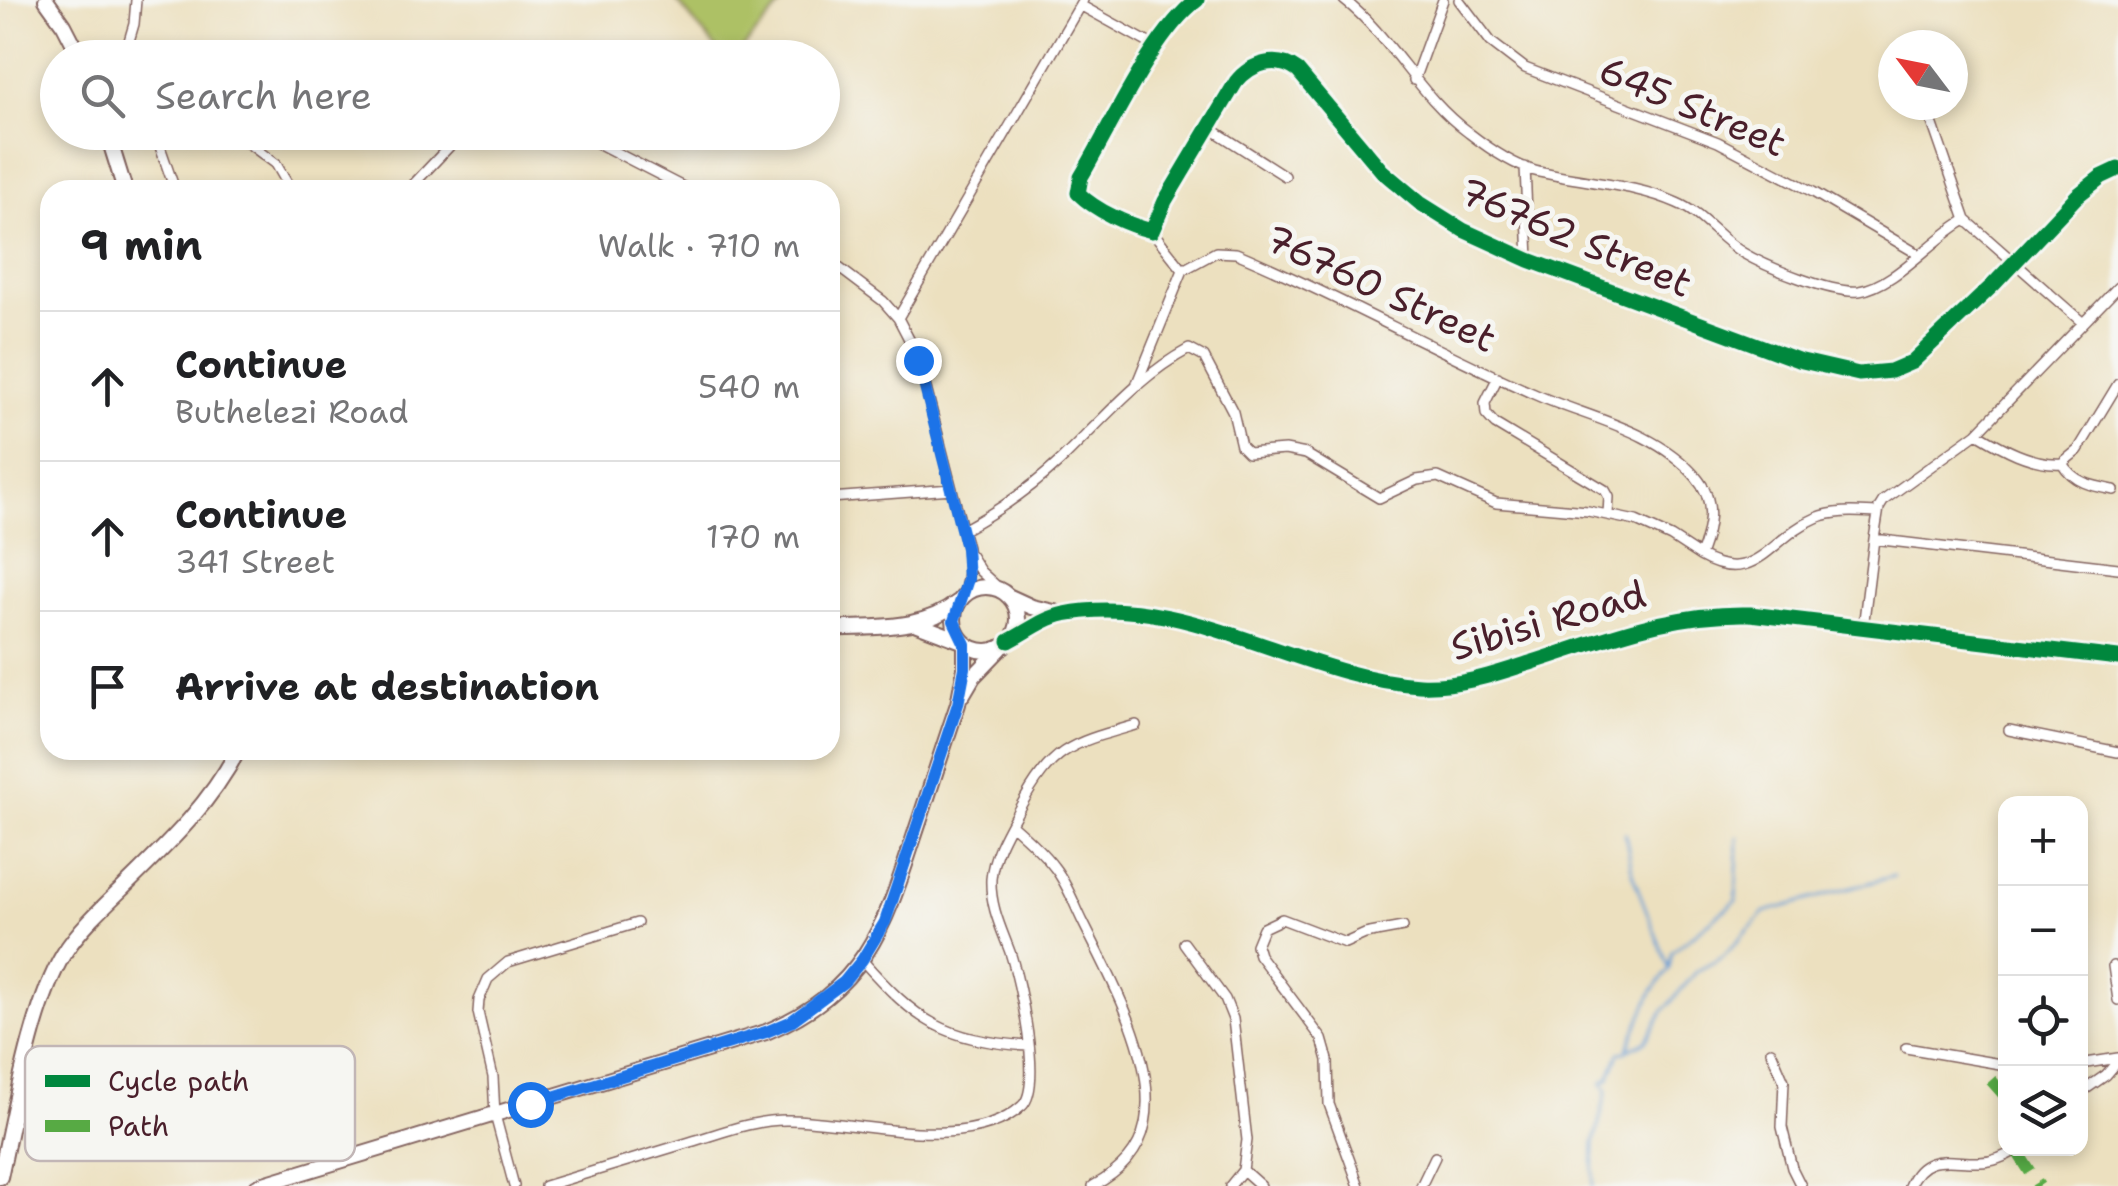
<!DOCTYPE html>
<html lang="en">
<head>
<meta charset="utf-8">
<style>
  :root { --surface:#fff; --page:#f2f2f2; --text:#202124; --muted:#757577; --line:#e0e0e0 }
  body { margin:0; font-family:"Shantell Sans",sans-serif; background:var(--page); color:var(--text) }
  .controls { position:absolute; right:30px; bottom:30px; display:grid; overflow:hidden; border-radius:20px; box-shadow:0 5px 15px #0003 }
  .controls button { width:90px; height:90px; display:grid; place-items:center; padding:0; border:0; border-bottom:2px solid var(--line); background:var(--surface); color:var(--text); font:50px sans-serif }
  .compass { position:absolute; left:1878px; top:30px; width:90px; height:90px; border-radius:50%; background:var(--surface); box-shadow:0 5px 15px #0003; rotate:302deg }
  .stop { position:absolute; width:30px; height:30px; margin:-22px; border:8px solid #1a73e8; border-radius:50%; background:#fff }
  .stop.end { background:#1a73e8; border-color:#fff; box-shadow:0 2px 10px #0008 }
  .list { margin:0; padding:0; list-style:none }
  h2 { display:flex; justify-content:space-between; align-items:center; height:130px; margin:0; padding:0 40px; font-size:42px }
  h2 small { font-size:32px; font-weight:400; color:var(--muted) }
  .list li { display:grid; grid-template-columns:65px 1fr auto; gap:30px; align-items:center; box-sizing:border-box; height:150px; padding:0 40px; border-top:2px solid var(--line) }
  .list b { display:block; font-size:38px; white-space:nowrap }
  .list p { margin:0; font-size:32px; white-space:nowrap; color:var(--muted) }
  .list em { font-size:32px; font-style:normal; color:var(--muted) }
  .icon { flex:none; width:55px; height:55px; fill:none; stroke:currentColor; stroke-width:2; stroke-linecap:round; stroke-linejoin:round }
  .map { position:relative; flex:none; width:2118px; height:1186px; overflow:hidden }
  .search { position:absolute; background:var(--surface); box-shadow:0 5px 15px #0003; left:40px; top:40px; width:800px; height:110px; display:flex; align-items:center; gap:25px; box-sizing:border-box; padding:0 35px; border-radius:55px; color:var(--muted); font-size:38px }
  .panel { position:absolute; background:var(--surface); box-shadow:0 5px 15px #0003; left:40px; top:180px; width:800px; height:580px; border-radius:30px }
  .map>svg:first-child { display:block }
</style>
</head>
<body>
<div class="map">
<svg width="2118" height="1186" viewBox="0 0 2118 1186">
  <rect width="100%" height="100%" fill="#f6f6f2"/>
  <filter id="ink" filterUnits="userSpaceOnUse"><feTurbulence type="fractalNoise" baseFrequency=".01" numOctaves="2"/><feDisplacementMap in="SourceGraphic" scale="20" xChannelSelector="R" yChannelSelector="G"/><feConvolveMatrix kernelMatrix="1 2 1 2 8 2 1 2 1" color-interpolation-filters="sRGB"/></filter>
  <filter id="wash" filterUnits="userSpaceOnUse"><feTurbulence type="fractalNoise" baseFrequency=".0048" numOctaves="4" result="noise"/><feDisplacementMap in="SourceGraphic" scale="40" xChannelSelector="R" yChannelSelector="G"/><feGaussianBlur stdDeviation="2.25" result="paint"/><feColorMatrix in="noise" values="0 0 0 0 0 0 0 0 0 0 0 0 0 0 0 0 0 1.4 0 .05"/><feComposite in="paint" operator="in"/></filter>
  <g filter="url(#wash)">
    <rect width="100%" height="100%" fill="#ece0bf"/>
    <path fill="#adc165" stroke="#7c7048" stroke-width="2.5" d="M676 0H786L735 57 724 58Z"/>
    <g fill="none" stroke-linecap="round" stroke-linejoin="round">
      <path stroke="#679ed5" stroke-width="2.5" d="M1625 833 1633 876 1669 968
        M1627 1050 1646 1041 1664 1010 1697 971 1723 957 1765 912 1894 876
        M1593 1186 1594 1143 1607 1090 1602 1082 1609 1079 1619 1053 1626 1052 1652 992 1669 969 1672 952 1736 901 1738 837"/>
    </g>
  </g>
  <g filter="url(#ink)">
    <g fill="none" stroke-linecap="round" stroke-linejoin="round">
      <g stroke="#83635f" stroke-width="12">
        <path id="street" d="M1197 0C1153 33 1111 127 1081 177L1078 193C1096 211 1128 225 1152 231L1165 201 1236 82C1251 63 1277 55 1298 71L1382 171 1420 203 1463 230 1529 260 1798 360 1859 374 1891 371 1912 362 1993 285 2077 196 2101 177 2118 169
          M1344 0C1392 37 1419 97 1469 133 1487 147 1513 165 1535 171 1582 183 1632 183 1677 203 1703 214 1719 239 1743 253 1767 267 1832 294 1859 291 1895 286 1933 238 1966 220
          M1459 0 1491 42 1525 68 1718 142 1813 192 1918 254
          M1080 5 1156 47
          M124 58 134 24 136 0
          M1414 80 1443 0
          M1926 105 1966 220 2083 323
          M1210 128 1285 176
          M155 132 175 190
          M233 132 276 164 291 190
          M576 132 689 190
          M1525 167 1529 260
          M408 190 463 132
          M830 261 883 301 898 318 911 343 926 388 967 548 969 568 964 596
          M1183 270 1216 252 1236 253C1337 295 1433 350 1534 394 1588 418 1655 429 1696 477 1717 501 1710 529 1700 556 1756 588 1770 537 1816 518 1835 510 1857 512 1878 513
          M898 318 1083 0
          M1498 377 1485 403 1486 414 1495 424 1605 490 1609 497 1608 514
          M1137 383 1183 270 1152 231
          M1977 433C2002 448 2031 465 2062 463L2078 450 2118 384
          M2062 463C2074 483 2092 486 2114 490
          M830 498 952 489
          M963 530C998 511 1030 489 1059 462 1101 422 1138 376 1189 349L1204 357 1233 412 1241 446 1248 453 1285 450 1306 454 1379 498 1417 480 1438 477 1496 503 1588 511 1636 521 1671 537 1700 556
          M1874 539 1879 508 1884 500 1977 433 2118 287
          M970 555 980 571 1003 592
          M1863 628 1874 539 2118 568
          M2009 730 2118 752
          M1011 824C1026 837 1042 851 1054 867 1067 883 1074 904 1083 922 1110 977 1158 1060 1145 1124 1139 1153 1118 1173 1093 1186
          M1184 943 1225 999 1233 1019 1247 1140 1243 1170 1230 1186
          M862 960C917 1022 944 1040 1028 1046
          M2113 966 2118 1000
          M1906 1048 2006 1065
          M1771 1051 1784 1081 1782 1127 1792 1168 1801 1186
          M2080 1064 2118 1058
          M2080 1093 2106 1075 2118 1061
          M1243 1170 1261 1186
          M514 1186 495 1115 493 1077 478 1012 479 1000 488 979 508 962 637 923
          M545 1186C593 1171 642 1157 690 1142 721 1133 753 1120 786 1120 853 1119 967 1156 1022 1106 1044 1087 1019 980 1010 952 1001 928 990 906 991 879 993 854 1007 831 1019 809 1053 747 1069 744 1136 725
          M1359 1186 1329 1104 1328 1060 1322 1039 1259 955 1256 945 1263 928 1282 919 1345 943 1365 934 1403 927
          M1421 1186 1435 1157
          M1909 1186C1924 1151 1950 1163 1980 1162 1995 1162 2007 1156 2019 1148"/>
      </g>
      <g stroke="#83635f" stroke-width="18">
        <path id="secondary" d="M46 0 64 25 81 58
          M107 132 125 190
          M954 619a32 32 0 1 1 64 0a32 32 0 1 1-64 0Z
          M1008 596 1032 607 1063 614
          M917 624 962 641
          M830 629C875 626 922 631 958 602
          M1009 641C1027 632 1044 618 1064 614 1183 590 1302 678 1419 685 1458 687 1493 675 1530 663 1606 639 1669 612 1750 614L2118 658
          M963 694 973 677 1000 649
          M0 1177C14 1114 31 1009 63 955 79 929 103 907 125 886 168 844 210 804 238 750
          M257 1186 766 1032C863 991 884 930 914 837 929 792 943 748 958 704L965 668V644"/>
      </g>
      <use href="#street" stroke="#fff" stroke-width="9"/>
      <use href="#secondary" stroke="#fff" stroke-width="14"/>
      <path stroke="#57aa44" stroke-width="12" stroke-dasharray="25 12" stroke-linecap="butt" d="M1991 1080 2006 1097
        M2017 1151 2039 1186"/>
      <g stroke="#f6f6f2" stroke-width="21">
        <path id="cycleway" d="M1197 0C1153 33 1111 127 1081 177L1078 193C1096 211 1128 225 1152 231L1165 201 1236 82C1251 63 1277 55 1298 71L1382 171 1420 203 1463 230 1529 260 1798 360 1859 374 1891 371 1912 362 1993 285 2077 196 2101 177 2118 169
          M1009 641C1027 632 1044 618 1064 614 1183 590 1302 678 1419 685 1458 687 1493 675 1530 663 1606 639 1669 612 1750 614L2118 658"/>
      </g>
      <use href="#cycleway" stroke="#00873e" stroke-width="15"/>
    </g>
  </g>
  <g fill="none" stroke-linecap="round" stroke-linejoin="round" filter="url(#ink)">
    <path stroke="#1a73e8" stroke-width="12" d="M530 1104 766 1032 790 1022 844 982 862 960 885 922 958 704 965 668V644L954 621 968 579 966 548 918 360"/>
  </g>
  <g text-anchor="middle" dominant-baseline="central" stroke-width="10" stroke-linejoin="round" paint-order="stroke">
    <g font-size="38" fill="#4a1f2b" stroke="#f6f6f2">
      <text transform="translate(1693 106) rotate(23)">645 Street</text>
      <text transform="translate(1576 237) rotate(23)">76762 Street</text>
      <text transform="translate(1381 288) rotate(25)">76760 Street</text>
      <text transform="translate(1548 620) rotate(-16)">Sibisi Road</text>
    </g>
  </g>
  <rect x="25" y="1046" width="330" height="115" rx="15" fill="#f6f6f2" stroke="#c2b6b6" stroke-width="2.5"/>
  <rect x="45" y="1075" width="45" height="12" fill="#00873e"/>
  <rect x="45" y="1120" width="45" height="12" fill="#57aa44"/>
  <g font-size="28" fill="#4a1f2b">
    <text x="108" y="1091">Cycle path</text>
    <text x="108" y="1136">Path</text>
  </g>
</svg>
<div class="controls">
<button>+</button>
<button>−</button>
<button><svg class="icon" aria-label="locate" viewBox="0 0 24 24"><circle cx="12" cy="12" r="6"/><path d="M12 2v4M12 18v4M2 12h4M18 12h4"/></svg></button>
<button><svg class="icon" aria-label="layers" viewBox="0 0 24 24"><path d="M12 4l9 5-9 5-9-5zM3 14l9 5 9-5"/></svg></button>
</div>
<svg class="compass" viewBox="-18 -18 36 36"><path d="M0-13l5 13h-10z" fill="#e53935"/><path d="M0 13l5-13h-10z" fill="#757577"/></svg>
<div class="stop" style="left:530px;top:1104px"></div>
<div class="stop end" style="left:918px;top:360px"></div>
<div class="search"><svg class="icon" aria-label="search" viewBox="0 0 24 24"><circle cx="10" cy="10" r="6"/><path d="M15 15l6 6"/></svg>Search here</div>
<section class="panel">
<h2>9 min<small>Walk · 710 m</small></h2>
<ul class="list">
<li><svg class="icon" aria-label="ahead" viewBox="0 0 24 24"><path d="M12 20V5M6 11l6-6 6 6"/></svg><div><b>Continue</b><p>Buthelezi Road</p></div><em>540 m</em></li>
<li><svg class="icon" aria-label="ahead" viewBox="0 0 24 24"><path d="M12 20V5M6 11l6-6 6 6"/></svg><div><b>Continue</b><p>341 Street</p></div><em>170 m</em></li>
<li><svg class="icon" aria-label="arrive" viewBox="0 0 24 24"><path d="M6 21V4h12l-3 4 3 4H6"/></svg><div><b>Arrive at destination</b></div></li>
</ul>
</section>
</div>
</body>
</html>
